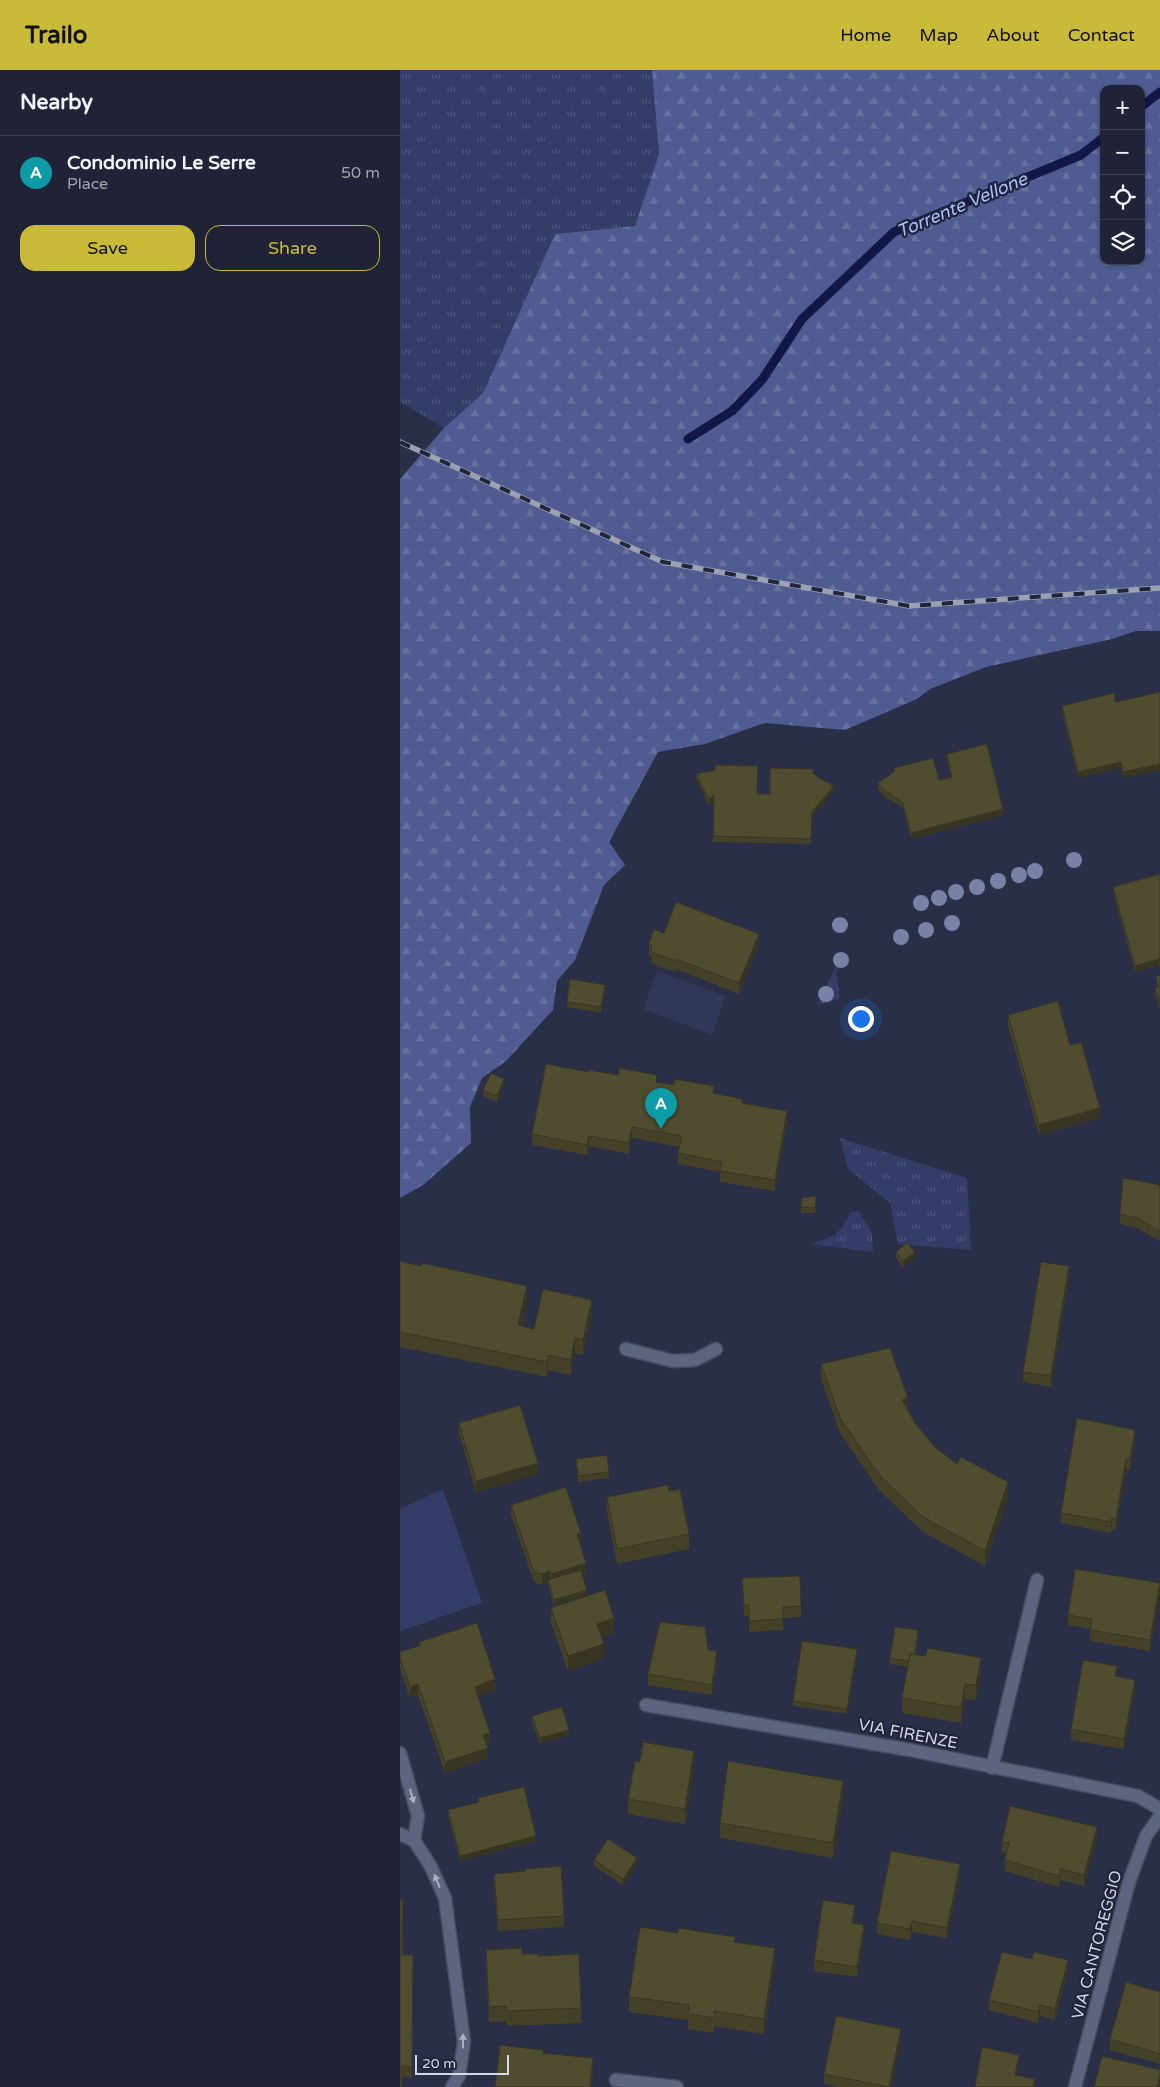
<!DOCTYPE html>
<html lang="en">
<head>
<meta charset="utf-8">
<style>
  :root { --surface:#1f2335; --page:#2c2f41; --text:#f1f3f6; --muted:#a1a4ad; --line:#3c4050; --accent:#c9ba3a }
  body { margin:0; font-family:"Varela Round",sans-serif; background:var(--page); color:var(--text) }
  .controls { position:absolute; right:15px; top:15px; display:grid; overflow:hidden; border-radius:10px; box-shadow:0 1px 4px #0004 }
  .controls button { width:45px; height:45px; display:grid; place-items:center; padding:0; border:0; border-bottom:1px solid var(--line); background:var(--surface); color:var(--text); font:25px sans-serif }
  .scale { position:absolute; left:15px; bottom:12px; width:94px; box-sizing:border-box; padding-left:5px; border:2px solid #d4d8e8; border-top:0; font-size:14px; line-height:18px; white-space:nowrap; color:#d4d8e8; -webkit-text-stroke:4px #20253c; paint-order:stroke }
  .you { position:absolute; left:460px; top:948px; width:18px; height:18px; margin:-12px; border:4px solid #fff; border-radius:50%; background:#1a73e8; box-shadow:0 0 0 8px #1a73e833 }
  .badge { display:grid; place-items:center; width:32px; height:32px; border-radius:50%; background:var(--accent); color:#fff; font-size:16px; font-weight:700 }
  .pin { position:absolute; translate:-50% -41px; filter:drop-shadow(0 1px 2px #0008) }
  .pin::after { content:''; position:absolute; top:26px; width:18px; height:15px; background:inherit; clip-path:polygon(0 0,100% 0,50% 100%) }
  .list { margin:0; padding:0; list-style:none }
  h2 { display:flex; justify-content:space-between; align-items:center; height:65px; margin:0; padding:0 20px; font-size:21px }
  h2 small { font-size:16px; font-weight:400; color:var(--muted) }
  .list li { display:grid; grid-template-columns:32px 1fr auto; gap:15px; align-items:center; box-sizing:border-box; height:75px; padding:0 20px; border-top:1px solid var(--line) }
  .list b { display:block; font-size:19px; white-space:nowrap }
  .list p { margin:0; font-size:16px; white-space:nowrap; color:var(--muted) }
  .list em { font-size:16px; font-style:normal; color:var(--muted) }
  .actions { display:flex; gap:10px; padding:15px 20px }
  .actions a { flex:1; padding:11px 0; border:1px solid var(--accent); border-radius:15px; text-align:center; font-size:18px; color:var(--accent) }
  .actions .main { background:var(--accent); color:#111 }
  .icon { flex:none; width:28px; height:28px; fill:none; stroke:currentColor; stroke-width:2; stroke-linecap:round; stroke-linejoin:round }
  .map { position:relative; flex:none; width:760px; height:2017px; overflow:hidden }
  header { display:flex; align-items:center; gap:30px; box-sizing:border-box; height:70px; padding:0 25px; background:var(--accent); color:#111 }
  header strong { font-size:24px }
  nav { display:flex; gap:28px; margin-inline-start:auto; font-size:18px }
  main { display:flex }
  aside { flex:1; background:var(--surface) }
  .map>svg:first-child { display:block }
</style>
</head>
<body>
<header>
<strong>Trailo</strong>
<nav><a>Home</a><a>Map</a><a>About</a><a>Contact</a></nav>
</header>
<main>
<aside>
<h2>Nearby<small></small></h2>
<ul class="list">
<li><span class="badge" style="background:#0f9aa8">A</span><div><b>Condominio Le Serre</b><p>Place</p></div><em>50 m</em></li>
</ul>
<div class="actions"><a class="main">Save</a><a>Share</a></div>
</aside>
<div class="map">
<svg width="760" height="2017" viewBox="0 0 760 2017">
  <defs>
    <pattern id="grass-tufts" width="24" height="20" patternUnits="userSpaceOnUse" patternTransform="scale(1.25)"><rect width="24" height="20" fill="#343c68"/><path d="M3 7l-1-3M5 7V3M7 7l1-3M15 17l-1-3M17 17v-4M19 17l1-3" fill="none" stroke="#50577e"/></pattern>
    <pattern id="forest-firs" width="22" height="20" patternUnits="userSpaceOnUse" patternTransform="scale(1.25)"><rect width="22" height="20" fill="#4f5b91"/><path d="M5 1l3.5 6h-7zM16 11l3.5 6h-7z" fill="#6772a0"/></pattern>
  </defs>
  <rect width="100%" height="100%" fill="#292f47"/>
  <path fill="#313857" d="M257 901 326 926 312 965 243 939Z"/>
  <path fill="url(#grass-tufts)" d="M0 0H252L259 84 235 156 155 164 83 323 44 358 0 332Z
    M444 886 436 903 440 929 417 935 440 888Z
    M440 1068 567 1108 571 1180 498 1174 490 1133 448 1099Z
    M459 1141 472 1163 473 1182 411 1174C434 1166 441 1165 450 1142Z"/>
  <path fill="url(#forest-firs)" fill-rule="evenodd" d="M252 0H760V561H736L712 569 586 597 530 619 517 629 445 660 365 653 305 674 258 682 209 772 225 795 204 815 175 890 157 911 153 940 106 991 82 1008 70 1037 71 1073 23 1115 0 1128V409L44 358 83 323 155 164 235 156 259 84ZM704 19H741V191H704Z"/>
  <path fill="#343c68" d="M43 1419 82 1533 0 1561V1439Z"/>
  <g fill="none" stroke-linecap="round" stroke-linejoin="round">
    <path stroke="#131747" stroke-width="9" d="M741 37 760 22
      M288 369 332 341 362 310 402 249 494 162 681 85 704 67"/>
    <g stroke="#484c61" stroke-width="15">
      <path id="lane" d="M226 1279 273 1291 295 1290 316 1279
        M592 1698 637 1510
        M216 2010 277 2017"/>
    </g>
    <g stroke="#484c61" stroke-width="15">
      <path id="street" d="M246 1635 510 1680 738 1726 760 1739
        M0 1683 18 1746 14 1770
        M0 1764 14 1770 31 1797 45 1828 64 1972 59 2006 52 2017
        M675 2017 729 1812 746 1766 760 1746"/>
    </g>
    <use href="#lane" stroke="#5d647f" stroke-width="12"/>
    <use href="#street" stroke="#5d647f" stroke-width="12"/>
    <g stroke="#9ba0b2" stroke-width="5.5">
      <path id="rail" d="M0 372 263 492 509 536 760 518"/>
    </g>
    <use href="#rail" stroke="#20253c" stroke-width="4" stroke-dasharray="11" stroke-linecap="butt"/>
  </g>
  <g fill="#7882a7">
    <circle cx="674" cy="790" r="8"/>
    <circle cx="635" cy="801" r="8"/>
    <circle cx="619" cy="805" r="8"/>
    <circle cx="598" cy="811" r="8"/>
    <circle cx="577" cy="817" r="8"/>
    <circle cx="556" cy="822" r="8"/>
    <circle cx="539" cy="828" r="8"/>
    <circle cx="521" cy="833" r="8"/>
    <circle cx="552" cy="853" r="8"/>
    <circle cx="440" cy="855" r="8"/>
    <circle cx="526" cy="860" r="8"/>
    <circle cx="501" cy="867" r="8"/>
    <circle cx="441" cy="890" r="8"/>
    <circle cx="426" cy="924" r="8"/>
  </g>
  <path fill="#454129" d="M760 622V700L723 708 721 698 678 708 662 641V636L716 632Z
    M547 684 603 745 511 769 503 738 485 727 478 719V713L494 702V698L539 710 551 707 547 689Z
    M413 703 434 721 412 747 411 774 313 772 314 730 309 735 296 709V704L357 724H370Z
    M760 804V898L759 895 735 902 713 822V817Z
    M264 863 359 874 339 924 276 899 275 902 251 893V886L249 884V873Z
    M760 905V939L755 924V918H757L756 906Z
    M205 920 201 943 167 937V932Z
    M608 945 670 975 700 1048 639 1065 608 956Z
    M189 1002 257 1012 314 1023 342 1033 387 1052 375 1121 320 1112V1102L278 1094V1083L280 1077 232 1068 229 1084 189 1076 187 1085 132 1075V1064Z
    M104 1014 97 1032 83 1026V1020Z
    M760 1115V1171L737 1158 720 1154V1144Z
    M416 1132 415 1143H401V1137Z
    M496 1182 515 1188 503 1197 496 1188Z
    M0 1191 127 1231 122 1256 134 1259 192 1245 183 1285 175 1283 171 1305 148 1300 147 1307 0 1277Z
    M669 1207 651 1317 623 1312V1302Z
    M421 1294 508 1340 515 1353 536 1378 557 1394 608 1427 585 1496 523 1462 479 1420 440 1363 421 1309Z
    M59 1353 138 1404 76 1422 59 1363Z
    M735 1370 730 1400 726 1399 716 1459H712L711 1463 661 1453V1443Z
    M176 1389 209 1402V1408L178 1412Z
    M269 1421 289 1464V1479L217 1494 207 1442V1427Z
    M111 1435 181 1474H180L186 1504 182 1505 187 1525 154 1536 148 1516V1512L142 1515 134 1512 111 1445Z
    M342 1508 401 1536V1547L383 1548V1560L349 1562V1546H344Z
    M760 1523 750 1581 690 1571V1559L668 1555V1545Z
    M151 1538 214 1563 201 1567 204 1589 168 1601 151 1553Z
    M518 1566 516 1585 581 1603 576 1630 565 1629 561 1653 502 1643V1628L508 1597 490 1594V1588Z
    M19 1572 95 1620 78 1626 90 1674 87 1675 88 1688 45 1703 18 1625 10 1628 0 1598V1582L19 1576Z
    M457 1584 447 1644 393 1636V1631Z
    M317 1591 312 1625 248 1615V1604Z
    M717 1606 735 1620 724 1679 671 1670V1659Z
    M132 1646 169 1665 140 1674 132 1652Z
    M240 1692 294 1696 285 1754 228 1744V1729Z
    M443 1726 433 1788 320 1768V1753Z
    M78 1728 136 1771 60 1791 48 1745V1740L78 1732Z
    M697 1768 684 1816 660 1810 659 1817 605 1801V1790L607 1783 602 1782V1772Z
    M194 1790 237 1794 223 1815 194 1796Z
    M94 1804 164 1846V1857L98 1861 94 1814Z
    M560 1804 547 1868 512 1862 510 1870 477 1864V1853Z
    M0 1829 3 1830V1885H13L12 2007H2V2017H0Z
    M455 1846 454 1853 464 1865 457 1907 414 1901V1890Z
    M335 1872 375 1893 364 1964 314 1956V1963L288 1959V1950L229 1942V1927Z
    M86 1880 139 1886 181 1938V1953L107 1956 106 1951 89 1952 86 1895Z
    M632 1889 668 1900 655 1950 640 1946 638 1953 589 1940V1930Z
    M760 1922V1994L710 1980V1969Z
    M501 1970 491 2017H437L424 2014V2004Z"/>
  <path fill="#383522" d="M721 692V698L678 708V702Z
    M760 694V700L723 708V702Z
    M434 716V721L412 747 411 774 412 742Z
    M314 725V730L309 735V729Z
    M603 739V745L511 769V763Z
    M359 864V874L339 924V913Z
    M759 889V895L735 902V896Z
    M205 915V920L201 943V937Z
    M104 1009V1014L97 1032V1026Z
    M700 1038V1048L639 1065V1055Z
    M387 1041V1052L375 1121V1110Z
    M232 1057V1068L229 1084V1073Z
    M189 1066V1076L187 1085V1075Z
    M515 1182V1188L503 1197V1191Z
    M669 1196V1207L651 1317V1306Z
    M127 1216V1231L118 1270V1255Z
    M192 1230V1245L183 1285V1270Z
    M175 1268V1283L171 1305V1290Z
    M148 1285V1300L147 1307V1292Z
    M508 1328V1343L502 1330Z
    M735 1360V1370L730 1400V1389Z
    M726 1388V1399L716 1459V1449Z
    M138 1393V1404L76 1422V1411Z
    M608 1412V1427L585 1496V1481Z
    M712 1448V1459L711 1463V1452Z
    M181 1463V1474L177 1475V1464Z
    M186 1493V1504L152 1515V1504Z
    M150 1501V1511L148 1510V1512L142 1515V1504Z
    M760 1513V1523L750 1581V1570Z
    M187 1520V1525L154 1536V1530Z
    M214 1548V1563L197 1569V1554Z
    M518 1560V1566L514 1597V1592Z
    M204 1574V1589L168 1601V1586Z
    M457 1579V1584L447 1644V1639Z
    M317 1581V1591L312 1625V1615Z
    M581 1588V1603L576 1630V1615Z
    M95 1609V1620L75 1627V1617Z
    M735 1610V1620L724 1679V1669Z
    M18 1614V1625L10 1628V1617Z
    M565 1614V1629L561 1653V1638Z
    M169 1660V1665L140 1674V1668Z
    M90 1663V1674L83 1676V1665Z
    M88 1678V1688L45 1703V1692Z
    M294 1681V1696L285 1754V1739Z
    M443 1711V1726L433 1788V1773Z
    M697 1757V1768L684 1816V1805Z
    M136 1766V1771L60 1791V1786Z
    M237 1788V1794L223 1815V1809Z
    M560 1794V1804L547 1868V1858Z
    M660 1799V1810L659 1817V1806Z
    M455 1835V1846L452 1864V1853Z
    M512 1851V1862L510 1870V1859Z
    M464 1855V1865L457 1907V1897Z
    M375 1878V1893L364 1964V1949Z
    M668 1890V1900L655 1950V1939Z
    M640 1935V1946L638 1953V1942Z
    M501 1959V1970L491 2017H489Z
    M619 1985V1995L615 2016V2005Z
    M193 1988V2006L192 2017H190Z
    M760 2006V2017H757Z"/>
  <path fill="#504c30" stroke="#383522" d="M760 622V694L723 702 721 692 678 702 662 636 714 623 716 632Z
    M587 674 603 739 511 763 503 733 485 721 478 713 495 701 494 698 533 688 539 710 552 707 547 684Z
    M315 695 358 696 357 724H370V698L413 699V703L419 708 434 716 412 742 411 769 313 766 314 725 309 729 296 704 315 700Z
    M760 804V893L759 889 735 896 713 817Z
    M276 832 359 864 339 913 276 889 275 891 251 882 252 877 249 873 254 859 264 863Z
    M760 905V934L755 918 758 917 756 906Z
    M170 909 205 915 201 937 167 932Z
    M658 931 670 975 681 972 700 1038 639 1055 608 945Z
    M146 994 189 1002V1000L218 1005 219 998 257 1005 256 1012 274 1015 275 1009 314 1016 313 1023 342 1029V1033L387 1041 375 1110 320 1101 322 1092 278 1083 282 1066 232 1057 229 1073 189 1066 187 1075 132 1064Z
    M91 1003 104 1009 97 1026 83 1020Z
    M723 1108 760 1115V1161L737 1148 720 1144Z
    M416 1126 415 1138 401 1137 402 1128Z
    M507 1173 515 1182 503 1191 496 1182Z
    M0 1191 21 1196 22 1193 127 1216 118 1255 134 1259 143 1219 192 1230 183 1270 175 1268 171 1290 148 1285 147 1292 0 1262Z
    M641 1192 669 1196 651 1306 623 1302Z
    M490 1278 508 1328 502 1330 515 1353 536 1378 557 1394 561 1387 608 1412 585 1481 523 1447 479 1405 440 1348 421 1294Z
    M120 1335 138 1393 76 1411 59 1353Z
    M677 1348 735 1360 730 1389 726 1388 716 1449 712 1448 711 1452 661 1443Z
    M207 1385 209 1402 178 1406 176 1389Z
    M268 1415 269 1421 280 1419 289 1464 217 1479 207 1427Z
    M166 1417 181 1463 177 1464 186 1493 152 1504 150 1501 142 1504 134 1502 111 1435Z
    M675 1499 760 1513 750 1570 690 1560 692 1549 668 1545Z
    M181 1500 187 1520 154 1530 148 1510Z
    M400 1506 401 1536 383 1537V1549L349 1551V1535H344L342 1508Z
    M205 1520 214 1548 197 1554 204 1574 168 1586 151 1538Z
    M260 1552 305 1557 308 1580 317 1581 312 1615 248 1604Z
    M77 1553 95 1609 75 1617 90 1663 83 1665 88 1678 45 1692 18 1614 10 1617 0 1588V1582L21 1575 19 1572Z
    M495 1557 518 1560 515 1584H510L509 1591 490 1588Z
    M402 1571 457 1579 447 1639 393 1631Z
    M527 1578 581 1588 576 1615 565 1614 561 1638 502 1628 510 1584 526 1586Z
    M683 1590 717 1596 715 1606 735 1610 724 1669 671 1659Z
    M162 1637 169 1660 140 1668 132 1646Z
    M243 1672 294 1681 285 1739 228 1729 235 1691 240 1692Z
    M328 1691 443 1711 433 1773 320 1753Z
    M124 1717 136 1766 60 1786 48 1740 79 1732 78 1728Z
    M610 1736 697 1757 684 1805 660 1799 659 1806 605 1790 609 1773 602 1772Z
    M208 1769 237 1788 223 1809 194 1790Z
    M491 1781 560 1794 547 1858 512 1851 510 1859 477 1853Z
    M161 1796 164 1846 98 1850 94 1804 125 1801V1799Z
    M0 1829 3 1830 2 1878 0 1877Z
    M423 1830 455 1835 452 1853 464 1855 457 1897 414 1890Z
    M240 1857 278 1863 279 1858 335 1867 334 1872 375 1878 364 1949 314 1941V1948L288 1944 289 1935 229 1927Z
    M122 1878V1884H139V1886L179 1884 181 1938 107 1941 106 1936 89 1937 86 1880Z
    M602 1882 632 1889 634 1882 668 1890 655 1939 640 1935 638 1942 589 1930Z
    M0 1885H13L12 1997 2 1996V2009H0Z
    M726 1912 760 1922V1984L710 1969Z
    M436 1946 501 1959 489 2017 424 2004Z
    M100 1975 143 1980V1983L193 1988 190 2017H95Z
    M582 1977 619 1985 615 2005 635 2009 633 2017H575Z
    M702 1986 760 2000V2006L757 2017H694Z"/>
  <defs><path id="oneway-solid" d="M-6-.8H1V-3.2L6.5 0L1 3.2V.8H-6Z" transform="scale(1.25)"/></defs>
  <g fill="#aaafc3">
    <use href="#oneway-solid" transform="translate(12 1726) rotate(74)"/>
    <use href="#oneway-solid" transform="translate(37 1811) rotate(-113)"/>
    <use href="#oneway-solid" transform="translate(63 1971) rotate(-90)"/>
  </g>
  <g text-anchor="middle" dominant-baseline="central" stroke-width="4.5" stroke-linejoin="round" paint-order="stroke">
    <g font-size="16" fill="#d4d8e8" stroke="#20253c">
      <text transform="translate(508 1664) rotate(11)">VIA FIRENZE</text>
      <text transform="translate(697 1875) rotate(-75)">VIA CANTOREGGIO</text>
    </g>
    <g font-size="18" font-style="italic" fill="#adbdfe" stroke="#20253c">
      <text transform="translate(562 135) rotate(-23)">Torrente Vellone</text>
    </g>
  </g>
</svg>
<div class="controls">
<button>+</button>
<button>−</button>
<button><svg class="icon" aria-label="locate" viewBox="0 0 24 24"><circle cx="12" cy="12" r="6"/><path d="M12 2v4M12 18v4M2 12h4M18 12h4"/></svg></button>
<button><svg class="icon" aria-label="layers" viewBox="0 0 24 24"><path d="M12 4l9 5-9 5-9-5zM3 14l9 5 9-5"/></svg></button>
</div>
<div class="scale">20 m</div>
<div class="you"></div>
<div class="pin badge" style="left:261px;top:1059px;background:#0f9aa8">A</div>
</div>
</main>
</body>
</html>
